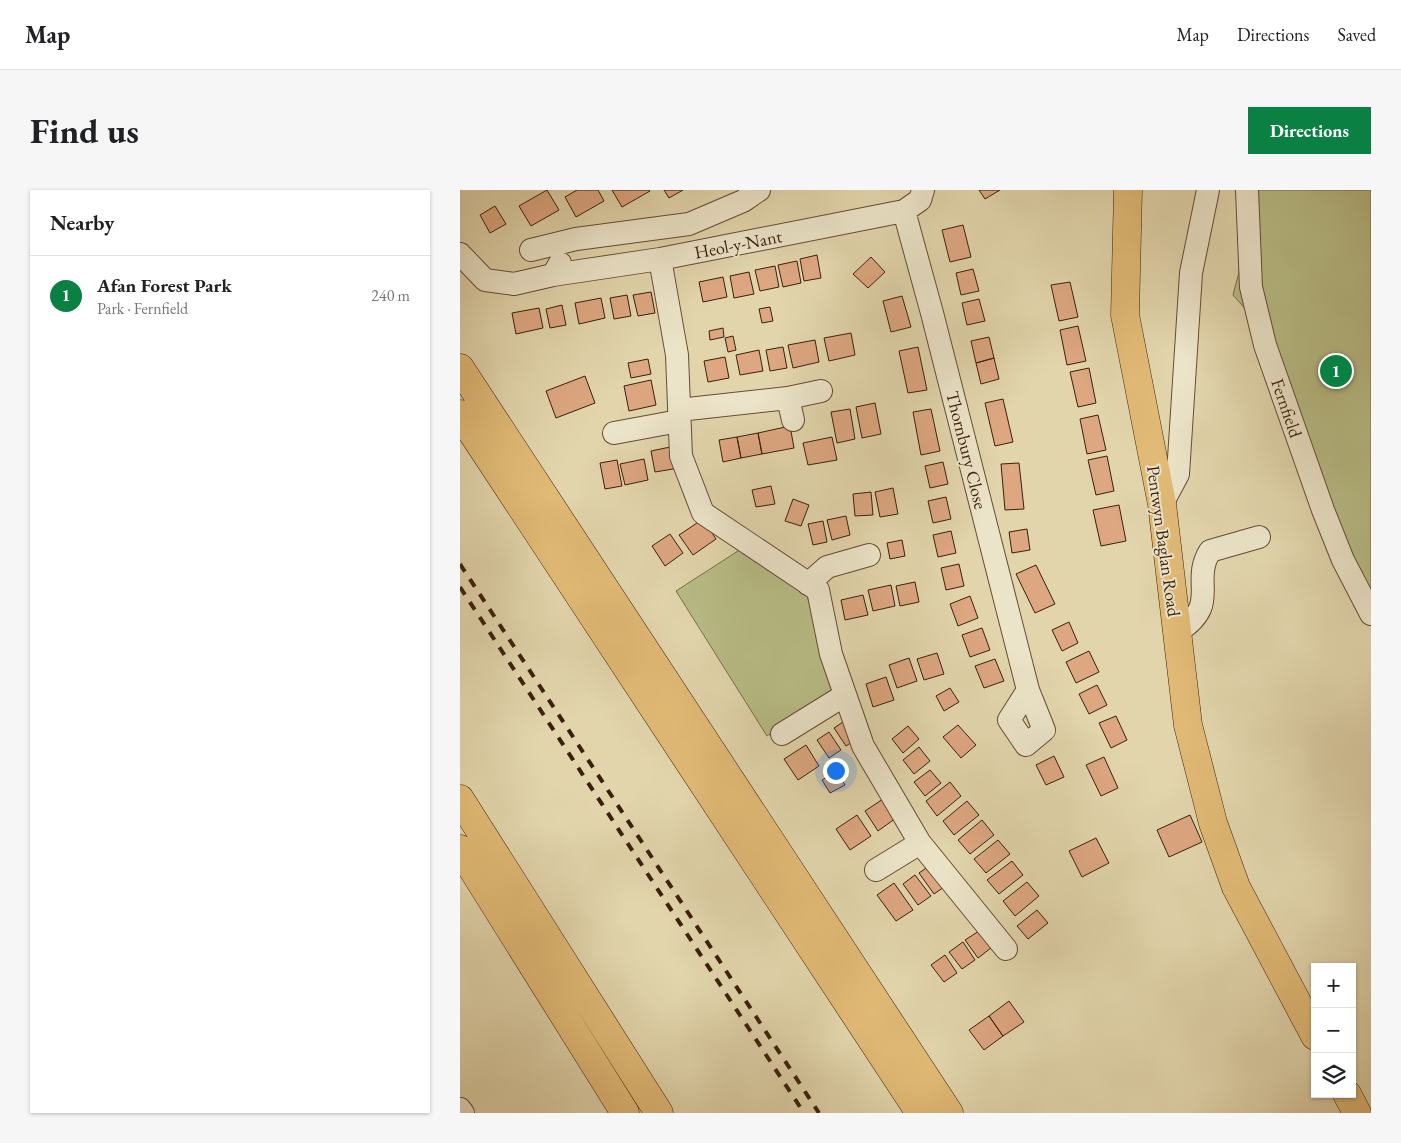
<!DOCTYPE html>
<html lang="en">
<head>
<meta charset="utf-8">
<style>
  :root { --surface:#fff; --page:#f6f6f6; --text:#202124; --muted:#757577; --line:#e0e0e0; --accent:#0b8043 }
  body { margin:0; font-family:"EB Garamond",serif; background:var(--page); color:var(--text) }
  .controls { position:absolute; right:15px; bottom:15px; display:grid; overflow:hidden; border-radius:0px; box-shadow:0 1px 4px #0004 }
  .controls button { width:45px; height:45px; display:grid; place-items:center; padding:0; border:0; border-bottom:1px solid var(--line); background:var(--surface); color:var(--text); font:25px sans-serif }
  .you { position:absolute; left:375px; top:580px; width:18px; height:18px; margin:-12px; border:4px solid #fff; border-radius:50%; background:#1a73e8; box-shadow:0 0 0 8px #1a73e833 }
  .badge { display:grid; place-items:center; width:32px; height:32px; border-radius:50%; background:var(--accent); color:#fff; font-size:16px; font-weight:700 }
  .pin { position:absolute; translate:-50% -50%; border:2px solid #fff; box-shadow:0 1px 5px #0006 }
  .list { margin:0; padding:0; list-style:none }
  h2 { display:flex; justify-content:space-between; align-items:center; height:65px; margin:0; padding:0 20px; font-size:21px }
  h2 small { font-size:16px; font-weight:400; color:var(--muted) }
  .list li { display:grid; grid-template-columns:32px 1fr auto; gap:15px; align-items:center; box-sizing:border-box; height:80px; padding:0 20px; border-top:1px solid var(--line) }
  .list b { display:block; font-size:19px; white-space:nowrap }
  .list p { margin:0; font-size:16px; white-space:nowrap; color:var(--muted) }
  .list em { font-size:16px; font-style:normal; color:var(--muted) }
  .icon { flex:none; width:28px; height:28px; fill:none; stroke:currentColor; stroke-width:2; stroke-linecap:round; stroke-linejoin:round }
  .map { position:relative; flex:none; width:911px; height:923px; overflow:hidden; border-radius:0px }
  header { display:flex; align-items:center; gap:30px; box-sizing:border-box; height:70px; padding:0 25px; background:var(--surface); border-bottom:1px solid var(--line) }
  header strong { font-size:24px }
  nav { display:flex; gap:28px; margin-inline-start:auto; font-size:18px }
  .intro { display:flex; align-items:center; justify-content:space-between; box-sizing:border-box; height:120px; padding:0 30px }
  h1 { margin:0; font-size:35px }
  .button { padding:12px 22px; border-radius:0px; background:var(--accent); color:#fff; font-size:18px; font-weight:700 }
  main { display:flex; gap:30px; padding:0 30px }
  aside { flex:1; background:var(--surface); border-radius:0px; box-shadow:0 1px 4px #0004 }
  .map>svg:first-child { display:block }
</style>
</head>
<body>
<header>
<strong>Map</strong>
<nav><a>Map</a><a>Directions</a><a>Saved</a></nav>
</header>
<div class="intro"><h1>Find us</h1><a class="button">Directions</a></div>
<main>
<aside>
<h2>Nearby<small></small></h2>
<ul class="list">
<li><span class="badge">1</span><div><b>Afan Forest Park</b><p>Park · Fernfield</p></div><em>240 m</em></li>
</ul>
</aside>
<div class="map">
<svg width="911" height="923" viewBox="0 0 911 923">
  <rect width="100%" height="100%" fill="#e2d5ac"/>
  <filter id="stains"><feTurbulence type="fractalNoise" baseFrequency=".004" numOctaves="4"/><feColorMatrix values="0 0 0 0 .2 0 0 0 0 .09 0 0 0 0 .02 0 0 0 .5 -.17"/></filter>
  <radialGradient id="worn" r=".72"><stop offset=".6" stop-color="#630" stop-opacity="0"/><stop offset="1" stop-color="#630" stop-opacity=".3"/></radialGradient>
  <path fill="#b8bc86" stroke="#7a6e48" d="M788 0H911V422L804 140 773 105 789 44Z
    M281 359 345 398 375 503 307 546 216 401Z"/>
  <path fill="#dda781" stroke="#3b1f0b" d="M87 0 99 20 71 36 59 16Z
    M117 0H138L144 11 116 27 105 7Z
    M152 0H189L190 1 162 17Z
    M204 0H223L209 8Z
    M519 0H540L525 9Z
    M35 16 46 34 30 43 20 25Z
    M503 35 511 67 490 72 482 40Z
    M357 65 361 88 344 91 340 69Z
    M411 67 425 82 408 98 393 84Z
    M337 71 341 93 323 97 318 75Z
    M315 76 319 97 300 101 295 80Z
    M513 79 519 101 501 105 496 83Z
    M289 82 294 104 274 108 270 86Z
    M263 87 267 107 243 112 239 92Z
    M610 92 618 127 599 131 591 95Z
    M191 102 195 123 178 126 173 105Z
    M167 105 171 126 154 129 150 108Z
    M442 106 451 137 431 142 423 111Z
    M141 108 145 128 119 134 115 113Z
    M519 109 525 131 507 135 502 113Z
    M102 115 106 135 90 138 86 119Z
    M310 117 313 131 302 133 299 119Z
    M79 118 83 138 56 144 52 123Z
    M618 136 626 171 607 175 600 140Z
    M263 138 264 147 250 150 249 141Z
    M391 143 395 165 369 171 364 148Z
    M273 146 276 160 268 162 265 148Z
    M529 147 534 168 516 173 511 151Z
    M355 150 359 172 333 178 328 155Z
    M323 157 327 178 310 181 306 160Z
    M458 157 467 200 448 203 439 161Z
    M299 160 303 181 280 185 276 165Z
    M265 167 269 188 248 192 244 171Z
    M534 168 539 189 521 194 516 173Z
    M188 169 191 184 171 188 168 173Z
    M629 178 636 213 618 217 610 182Z
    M125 186 135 213 96 228 86 201Z
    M191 190 196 215 169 221 164 196Z
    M543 209 553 252 535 256 525 213Z
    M415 213 421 244 402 248 396 217Z
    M390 219 395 249 377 253 371 222Z
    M471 219 480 261 461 265 453 222Z
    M638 225 646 260 627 264 620 229Z
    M330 236 334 258 302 264 298 243Z
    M298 243 302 264 281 268 277 247Z
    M277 247 281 268 263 272 259 250Z
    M372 247 377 270 348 275 343 253Z
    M215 256 219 278 195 282 191 261Z
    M647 266 654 301 636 305 628 270Z
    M184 269 188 290 165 295 160 274Z
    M157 270 162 296 145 299 140 273Z
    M483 272 488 294 470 298 465 276Z
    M559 273 564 319 545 320 541 274Z
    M311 296 315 314 296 317 292 300Z
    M433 298 438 324 420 327 415 302Z
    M411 302 413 325 395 326 393 304Z
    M486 307 491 329 473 333 468 311Z
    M333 309 349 315 341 336 325 331Z
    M659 315 666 351 641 356 633 320Z
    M386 326 390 345 372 350 367 330Z
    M243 329 256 349 233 365 219 345Z
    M363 331 367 352 353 355 348 334Z
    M567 339 570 360 552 363 549 342Z
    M491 341 496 363 478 367 473 345Z
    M210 344 223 363 205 376 192 356Z
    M442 350 445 366 430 369 427 353Z
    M499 374 504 396 486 400 481 378Z
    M576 375 595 414 575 423 556 384Z
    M455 392 459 412 440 416 436 396Z
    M431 395 435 416 413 421 408 400Z
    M403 405 408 425 385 430 381 410Z
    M510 406 518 428 498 436 490 414Z
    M609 432 618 453 602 461 592 440Z
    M522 438 530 460 510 467 502 445Z
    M629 461 639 482 616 493 606 472Z
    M477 463 484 484 464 490 457 469Z
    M449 468 457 491 437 498 429 475Z
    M535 469 544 491 524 498 515 476Z
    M426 487 434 510 413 517 406 494Z
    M637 495 647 515 629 524 619 504Z
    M490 498 499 512 484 521 476 506Z
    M656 526 667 550 651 558 639 533Z
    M386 530 398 548 386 556 374 538Z
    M498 535 516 555 501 568 483 547Z
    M448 536 459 549 443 563 432 549Z
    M369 542 381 560 369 568 357 550Z
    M346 555 359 576 338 590 324 569Z
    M459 557 470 571 454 584 443 570Z
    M594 566 604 587 586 595 576 575Z
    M644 567 658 598 641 606 626 575Z
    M470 580 481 593 465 606 454 592Z
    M377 581 385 595 370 603 362 590Z
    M490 592 501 606 477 626 466 611Z
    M423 609 436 628 418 641 405 621Z
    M507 611 519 625 494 645 483 631Z
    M397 625 411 646 390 660 376 639Z
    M730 625 742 652 709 667 697 640Z
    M522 630 534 645 510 664 498 650Z
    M636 648 649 673 622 687 609 661Z
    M538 650 550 664 526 683 514 669Z
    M552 671 563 685 539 704 527 690Z
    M472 674 487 695 474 704 459 683Z
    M455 685 471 706 458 715 443 694Z
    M567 692 579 706 555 726 543 711Z
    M434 693 453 720 436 731 417 705Z
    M577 720 588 733 568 749 557 736Z
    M519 741 531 758 518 768 505 750Z
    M503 752 515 770 502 779 489 762Z
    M485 765 497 783 484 792 471 775Z
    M549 811 564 832 543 846 529 826Z
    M529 826 543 846 524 860 509 840Z"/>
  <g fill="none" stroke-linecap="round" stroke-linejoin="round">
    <g stroke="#654c33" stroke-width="24">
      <path id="minor" d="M787 0 791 97 805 155 863 320 883 370 911 424
        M444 21 472 123 568 500 584 540 566 555 549 530 568 500
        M71 60 116 49 229 34 283 11 299 0
        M0 64 25 90 54 94 93 85 100 73
        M200 69 217 165 221 266 243 323 358 400 371 464 403 556 460 653 546 759
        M93 85 200 69 444 21 460 10 463 0
        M328 208 333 230
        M219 220 328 208 361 201
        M154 243 219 231
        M702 314 718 284 731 83 748 0
        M348 394 367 377 409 365
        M717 442C762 414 730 393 750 361L799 347
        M322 544 385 505
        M416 680 460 653
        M0 919 3 923"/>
    </g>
    <g stroke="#3b1f0b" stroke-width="29">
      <path id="major" d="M668 0 665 125 702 314 728 535 753 633 776 697 855 846
        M887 904 897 923"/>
    </g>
    <g stroke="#3b1f0b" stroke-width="29">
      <path id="highway" d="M0 178 489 923
        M0 224 460 923
        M0 609 199 923
        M0 659 165 923"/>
    </g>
    <use href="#minor" stroke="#ece4c9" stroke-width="22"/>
    <use href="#major" stroke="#e1ba76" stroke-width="28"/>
    <use href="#highway" stroke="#e1ba76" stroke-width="28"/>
    <path stroke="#3b1f0b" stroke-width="4" stroke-dasharray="9 9" stroke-linecap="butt" d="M0 374 359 923
      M0 397 344 923"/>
  </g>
  <g text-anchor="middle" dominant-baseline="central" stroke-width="4" stroke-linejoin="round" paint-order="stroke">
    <g font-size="18" fill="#3b1f0b" stroke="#ece4c9">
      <text transform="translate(278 54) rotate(-11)">Heol-y-Nant</text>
      <text transform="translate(827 218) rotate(71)">Fernfield</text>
      <text transform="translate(507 260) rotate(76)">Thornbury Close</text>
      <text transform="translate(704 351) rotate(82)">Pentwyn Baglan Road</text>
    </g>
  </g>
  <rect width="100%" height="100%" filter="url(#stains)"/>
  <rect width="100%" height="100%" fill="url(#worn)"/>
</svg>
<div class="controls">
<button>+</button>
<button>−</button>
<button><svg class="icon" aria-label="layers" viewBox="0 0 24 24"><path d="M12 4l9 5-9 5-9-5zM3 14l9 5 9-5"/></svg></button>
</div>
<div class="you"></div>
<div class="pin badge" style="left:876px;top:181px">1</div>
</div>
</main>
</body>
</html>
